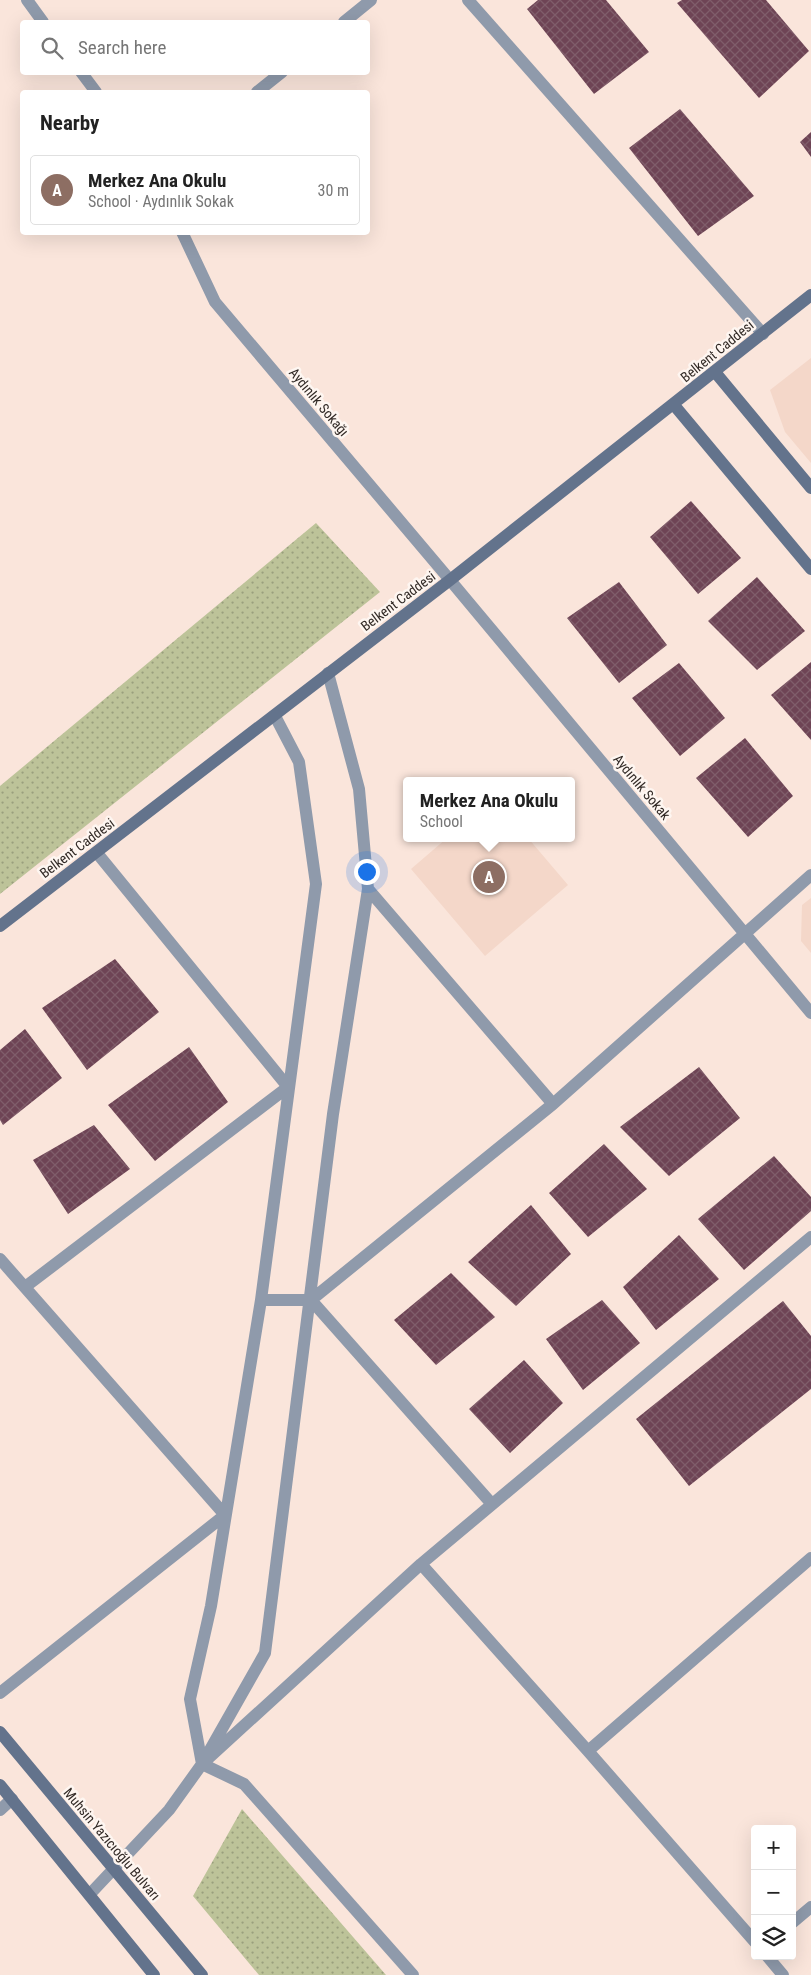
<!DOCTYPE html>
<html lang="en">
<head>
<meta charset="utf-8">
<style>
  :root { --surface:#fff; --page:#f2f2f2; --text:#222; --muted:#767676; --line:#e0e0e0; --accent:#437703 }
  body { margin:0; font-family:"Roboto Condensed",sans-serif; background:var(--page); color:var(--text) }
  .controls { position:absolute; right:15px; bottom:15px; display:grid; overflow:hidden; border-radius:5px; box-shadow:0 5px 20px #0002 }
  .controls button { width:45px; height:45px; display:grid; place-items:center; padding:0; border:0; border-bottom:1px solid var(--line); background:var(--surface); color:var(--text); font:25px sans-serif }
  .you { position:absolute; left:366px; top:871px; width:18px; height:18px; margin:-12px; border:4px solid #fff; border-radius:50%; background:#1a73e8; box-shadow:0 0 0 8px #1a73e833 }
  .badge { display:grid; place-items:center; width:32px; height:32px; border-radius:50%; background:var(--accent); color:#fff; font-size:16px; font-weight:700 }
  .pin { position:absolute; translate:-50% -50%; border:2px solid #fff; box-shadow:0 1px 5px #0006 }
  .popup { position:absolute; left:403px; top:777px; width:172px; height:65px; box-sizing:border-box; display:grid; place-content:center; border-radius:5px; background:var(--surface); filter:drop-shadow(0 1px 4px #0005); font-size:16px; white-space:nowrap; color:var(--muted) }
  .popup b { font-size:19px; color:var(--text) }
  .popup::after { content:''; position:absolute; left:50%; top:100%; margin-left:-10px; border:10px solid transparent; border-top-color:var(--surface) }
  .list { margin:0; padding:0; list-style:none }
  h2 { display:flex; justify-content:space-between; align-items:center; height:65px; margin:0; padding:0 20px; font-size:21px }
  h2 small { font-size:16px; font-weight:400; color:var(--muted) }
  .list li { display:grid; grid-template-columns:32px 1fr auto; gap:15px; align-items:center; box-sizing:border-box; height:70px; margin:0 10px 10px; padding:0 10px; border:1px solid var(--line); border-radius:5px }
  .list b { display:block; font-size:19px; white-space:nowrap }
  .list p { margin:0; font-size:16px; white-space:nowrap; color:var(--muted) }
  .list em { font-size:16px; font-style:normal; color:var(--muted) }
  .icon { flex:none; width:28px; height:28px; fill:none; stroke:currentColor; stroke-width:2; stroke-linecap:round; stroke-linejoin:round }
  .map { position:relative; flex:none; width:811px; height:1975px; overflow:hidden }
  .search { position:absolute; background:var(--surface); box-shadow:0 5px 20px #0002; left:20px; top:20px; width:350px; height:55px; display:flex; align-items:center; gap:12px; box-sizing:border-box; padding:0 18px; border-radius:5px; color:var(--muted); font-size:19px }
  .panel { position:absolute; background:var(--surface); box-shadow:0 5px 20px #0002; left:20px; top:90px; width:350px; height:145px; border-radius:5px }
  .map>svg:first-child { display:block }
</style>
</head>
<body>
<div class="map">
<svg width="811" height="1975" viewBox="0 0 811 1975">
  <defs>
    <pattern id="park-dots" width="8" height="8" patternUnits="userSpaceOnUse" patternTransform="scale(1.25)"><rect width="8" height="8" fill="#bdc399"/><path d="M2 2h.1M6 6h.1" fill="none" stroke="#9a9f7d" stroke-width="1.8" stroke-linecap="round"/></pattern>
    <pattern id="building-cross-hatch" width="8" height="8" patternUnits="userSpaceOnUse" patternTransform="scale(1.25)"><rect width="8" height="8" fill="#6e4455"/><path d="M0 0l8 8M0 8l8-8" fill="none" stroke="#7f5d6a"/></pattern>
  </defs>
  <rect width="100%" height="100%" fill="#fae5db"/>
  <path fill="#f4d7c9" d="M811 358V463L785 432 770 390Z
    M447 838H528L568 885 485 956 411 869Z
    M811 898V953L801 941 802 905Z"/>
  <path fill="url(#park-dots)" d="M316 523 380 592 0 894V786Z
    M242 1809 386 1975H259L193 1896Z"/>
  <path fill="url(#building-cross-hatch)" d="M538 0H606L649 52 594 94 527 9Z
    M682 0H766L809 51 759 98 677 3Z
    M680 109 754 196 698 236 629 148Z
    M811 132V157L800 142Z
    M691 501 741 558 698 594 650 537Z
    M757 577 805 631 757 670 708 621Z
    M619 582 667 645 619 683 567 618Z
    M811 662V740L771 695Z
    M679 663 725 718 680 756 632 698Z
    M745 738 793 796 748 837 696 778Z
    M115 959 159 1012 87 1070 42 1008Z
    M25 1029 62 1078 3 1125 0 1120V1050Z
    M189 1047 228 1102 155 1161 108 1105Z
    M699 1067 740 1118 669 1176 620 1127Z
    M94 1125 130 1169 68 1214 33 1160Z
    M604 1144 647 1189 588 1237 549 1193Z
    M774 1156 811 1197V1211L744 1270 698 1219Z
    M531 1205 571 1254 516 1306 468 1262Z
    M679 1235 719 1279 656 1330 623 1287Z
    M451 1273 495 1317 436 1365 394 1320Z
    M602 1300 640 1343 583 1390 546 1339Z
    M783 1301 811 1336V1389L689 1486 636 1419Z
    M524 1360 563 1403 510 1453 469 1409Z"/>
  <g fill="none" stroke-linecap="round" stroke-linejoin="round">
    <path stroke="#8f9aab" stroke-width="12" d="M27 0 43 22
      M468 0 763 334
      M344 22 371 0
      M81 72 96 92
      M257 92 282 72
      M182 232 215 302 450 580 811 1013
      M368 889 553 1104
      M0 1259 225 1515 0 1693
      M25 1287 288 1087 97 853
      M261 1300H311L553 1104 811 875
      M311 1300 491 1503
      M421 1564 588 1751 755 1942
      M588 1751 811 1558
      M202 1764 265 1653 333 1114 368 889 359 789 328 673
      M202 1764 190 1699 211 1606 261 1300 316 884 299 762 275 716
      M202 1764 244 1784 413 1975
      M0 1810 12 1799
      M90 1894 169 1810 202 1764 421 1564 811 1237
      M792 1923 811 1907
      M767 1956 783 1975"/>
    <path stroke="#63738c" stroke-width="12" d="M715 372 811 488
      M674 405 811 569
      M0 926 450 580 811 295
      M0 1732 202 1975
      M0 1785 154 1975"/>
  </g>
  <g text-anchor="middle" dominant-baseline="central" stroke-width="5" stroke-linejoin="round" paint-order="stroke">
    <g font-size="14" fill="#322a26" stroke="#fef6f1">
      <text transform="translate(717 351) rotate(-39)">Belkent Caddesi</text>
      <text transform="translate(319 402) rotate(50)">Aydınlık Sokağı</text>
      <text transform="translate(398 601) rotate(-37)">Belkent Caddesi</text>
      <text transform="translate(642 787) rotate(50)">Aydınlık Sokak</text>
      <text transform="translate(77 848) rotate(-37)">Belkent Caddesi</text>
      <text transform="translate(112 1844) rotate(50)">Muhsin Yazıcıoğlu Bulvarı</text>
    </g>
  </g>
</svg>
<div class="controls">
<button>+</button>
<button>−</button>
<button><svg class="icon" aria-label="layers" viewBox="0 0 24 24"><path d="M12 4l9 5-9 5-9-5zM3 14l9 5 9-5"/></svg></button>
</div>
<div class="you"></div>
<div class="pin badge" style="left:489px;top:877px;background:#8d6e63">A</div>
<div class="popup"><b>Merkez Ana Okulu</b>School</div>
<div class="search"><svg class="icon" aria-label="search" viewBox="0 0 24 24"><circle cx="10" cy="10" r="6"/><path d="M15 15l6 6"/></svg>Search here</div>
<section class="panel">
<h2>Nearby<small></small></h2>
<ul class="list">
<li><span class="badge" style="background:#8d6e63">A</span><div><b>Merkez Ana Okulu</b><p>School · Aydınlık Sokak</p></div><em>30 m</em></li>
</ul>
</section>
</div>
</body>
</html>
